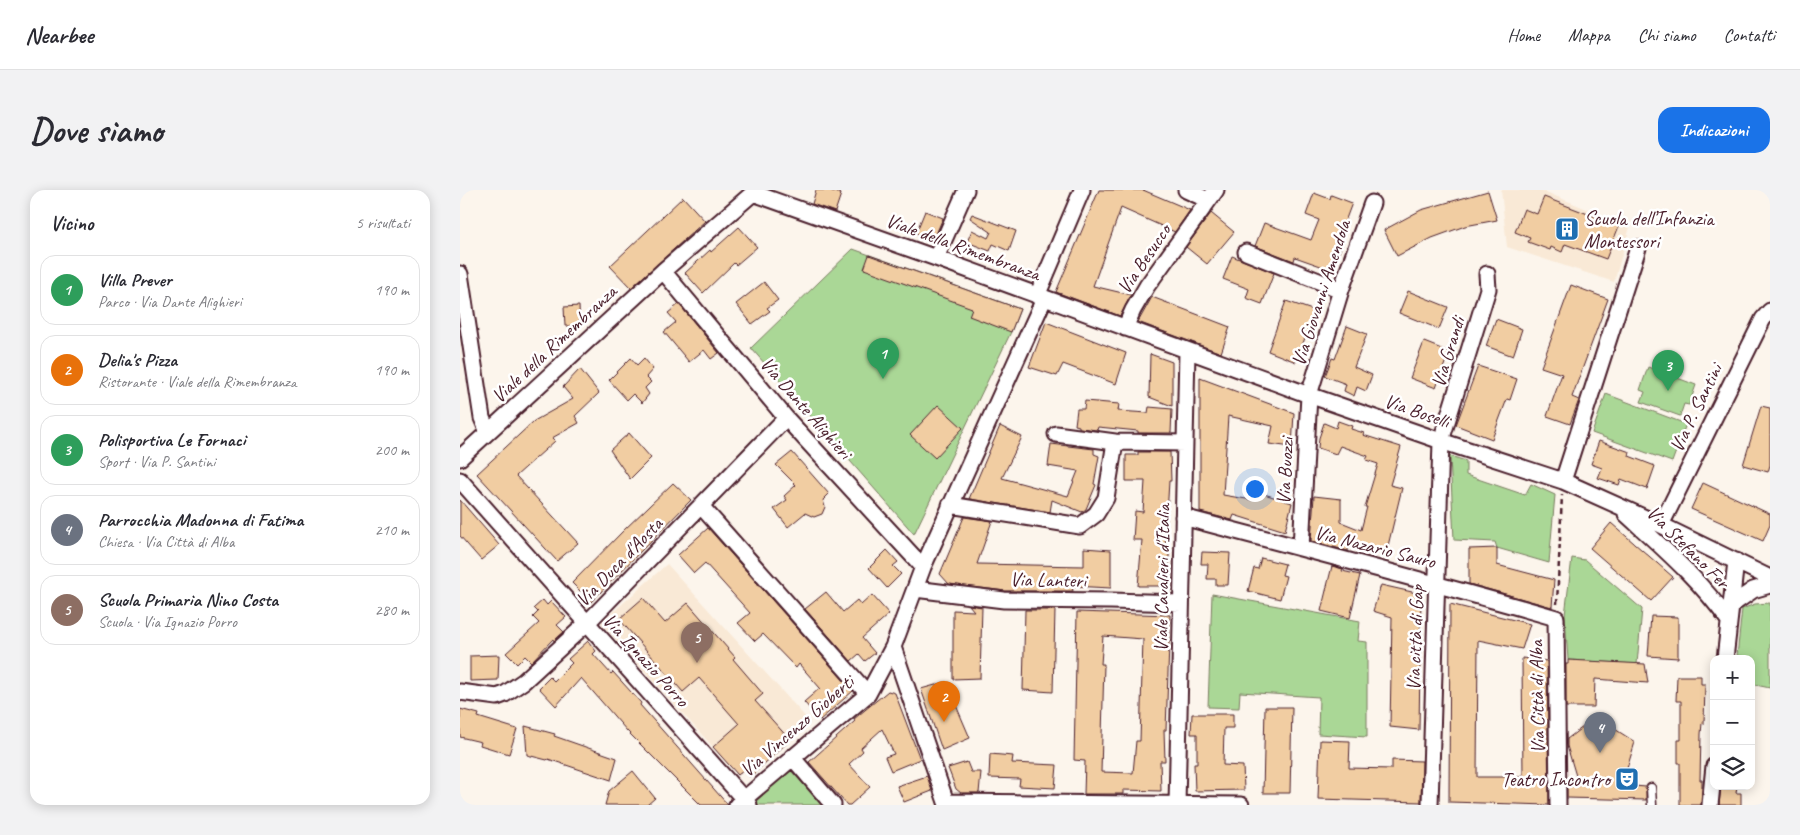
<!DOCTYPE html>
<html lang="it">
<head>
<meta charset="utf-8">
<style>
  :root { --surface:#fff; --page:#f2f2f3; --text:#2b2b33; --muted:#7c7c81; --line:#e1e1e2; --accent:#1a73e8 }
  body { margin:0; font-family:Caveat,sans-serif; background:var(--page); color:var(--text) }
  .controls { position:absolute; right:15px; bottom:15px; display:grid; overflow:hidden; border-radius:10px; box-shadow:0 2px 12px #0003 }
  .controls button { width:45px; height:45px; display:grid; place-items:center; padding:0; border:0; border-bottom:1px solid var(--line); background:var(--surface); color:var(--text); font:25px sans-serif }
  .you { position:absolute; left:794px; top:298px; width:18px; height:18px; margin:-12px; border:4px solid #fff; border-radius:50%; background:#1a73e8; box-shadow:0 0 0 8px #1a73e833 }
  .badge { display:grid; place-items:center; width:32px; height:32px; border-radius:50%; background:var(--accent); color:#fff; font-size:16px; font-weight:700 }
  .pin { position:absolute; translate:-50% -41px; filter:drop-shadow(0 1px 2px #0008) }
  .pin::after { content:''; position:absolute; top:26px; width:18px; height:15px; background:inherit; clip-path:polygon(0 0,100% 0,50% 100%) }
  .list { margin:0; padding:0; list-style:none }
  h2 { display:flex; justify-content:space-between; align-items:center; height:65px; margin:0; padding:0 20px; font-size:21px }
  h2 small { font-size:16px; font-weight:400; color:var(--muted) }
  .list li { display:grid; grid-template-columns:32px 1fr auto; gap:15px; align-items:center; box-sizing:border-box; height:70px; margin:0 10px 10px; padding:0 10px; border:1px solid var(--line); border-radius:15px }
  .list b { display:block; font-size:19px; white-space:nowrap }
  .list p { margin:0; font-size:16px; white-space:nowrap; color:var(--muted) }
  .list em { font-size:16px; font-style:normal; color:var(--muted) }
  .icon { flex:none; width:28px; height:28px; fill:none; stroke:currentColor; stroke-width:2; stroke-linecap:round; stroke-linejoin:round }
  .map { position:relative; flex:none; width:1310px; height:615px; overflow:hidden; border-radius:15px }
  header { display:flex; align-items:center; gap:30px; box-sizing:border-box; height:70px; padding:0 25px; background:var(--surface); border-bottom:1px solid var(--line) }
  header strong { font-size:24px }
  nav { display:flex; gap:28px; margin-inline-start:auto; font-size:18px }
  .intro { display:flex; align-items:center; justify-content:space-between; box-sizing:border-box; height:120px; padding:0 30px }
  h1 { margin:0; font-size:35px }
  .button { padding:12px 22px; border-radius:15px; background:var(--accent); color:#fff; font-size:18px; font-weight:700 }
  main { display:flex; gap:30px; padding:0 30px }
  aside { flex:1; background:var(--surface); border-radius:15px; box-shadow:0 2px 12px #0003 }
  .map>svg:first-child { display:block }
</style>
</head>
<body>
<header>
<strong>Nearbee</strong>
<nav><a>Home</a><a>Mappa</a><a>Chi siamo</a><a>Contatti</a></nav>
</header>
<div class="intro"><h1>Dove siamo</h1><a class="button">Indicazioni</a></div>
<main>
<aside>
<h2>Vicino<small>5 risultati</small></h2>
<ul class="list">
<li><span class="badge" style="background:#2e9e5b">1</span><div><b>Villa Prever</b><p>Parco · Via Dante Alighieri</p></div><em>190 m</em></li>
<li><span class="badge" style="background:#e8710a">2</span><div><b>Delia's Pizza</b><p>Ristorante · Viale della Rimembranza</p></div><em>190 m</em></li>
<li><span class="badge" style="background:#2e9e5b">3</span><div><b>Polisportiva Le Fornaci</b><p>Sport · Via P. Santini</p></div><em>200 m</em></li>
<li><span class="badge" style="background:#6b7280">4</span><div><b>Parrocchia Madonna di Fatima</b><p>Chiesa · Via Città di Alba</p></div><em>210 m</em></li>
<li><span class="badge" style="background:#8d6e63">5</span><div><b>Scuola Primaria Nino Costa</b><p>Scuola · Via Ignazio Porro</p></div><em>280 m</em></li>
</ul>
</aside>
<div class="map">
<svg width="1310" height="615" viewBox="0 0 1310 615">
  <rect width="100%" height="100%" fill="#fcf5ec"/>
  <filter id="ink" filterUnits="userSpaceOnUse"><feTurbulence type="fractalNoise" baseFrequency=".02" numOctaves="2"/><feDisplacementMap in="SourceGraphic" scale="10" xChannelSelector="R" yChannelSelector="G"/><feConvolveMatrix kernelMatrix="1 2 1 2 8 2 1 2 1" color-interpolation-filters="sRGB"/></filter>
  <g filter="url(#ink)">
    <path fill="#f9e9d6" d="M1041 0H1081L1170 37 1154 92 1047 57Z
      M207 374 350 532 330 550 302 519 253 557 141 433Z"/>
    <path fill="#aad796" stroke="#7a7b60" d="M393 59 560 119 551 142 454 344 291 158Z
      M1188 177 1236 195 1229 215 1224 214 1220 226 1181 212 1185 202 1180 200Z
      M1146 204 1226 234 1212 272 1132 243Z
      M990 266 1006 271V285L1065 305 1071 294 1095 305 1089 373 1037 358 1035 352 994 350Z
      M1112 368 1125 370 1182 419 1177 474 1108 470 1105 425Z
      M752 404 900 431 898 451 907 452V547L858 544 859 507 780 502 779 518 748 517Z
      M1310 413V498L1291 494 1290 467 1277 466 1282 419 1295 414Z
      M330 580 364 615H298L295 612Z"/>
    <path fill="#f1cda2" stroke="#4a1f2b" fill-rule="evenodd" d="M356 0H369L381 4 375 22 352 14Z
      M639 0H683L730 20 715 42 661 18 633 96 671 105 660 126 596 102Z
      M1028 1 1037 30 1005 36 972 48 937 66 924 40 961 20Z
      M854 3 870 9 871 5 892 13 878 50 883 52 872 80 835 67 834 71 795 56 804 33 851 50 859 30 846 25Z
      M223 7 245 31 171 98 150 76Z
      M1084 7 1159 36 1146 69 1105 54 1102 62 1091 57 1090 60 1068 52 1070 48 1055 42 1064 19 1077 24Z
      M465 21 483 28 473 51 456 43Z
      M751 23 774 42 747 74 726 57Z
      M512 24 556 41 549 61 533 54 530 61 507 52 512 40 528 48 531 42 510 28Z
      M279 37 297 57 276 75 274 73 243 103 225 83 250 60 251 62Z
      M409 65 560 119 551 142 509 126 512 118 404 79Z
      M772 66 814 83 802 114 786 108 789 99 763 89Z
      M304 92 318 110 307 118 310 121 292 134 276 114Z
      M1111 95 1148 109 1112 207 1119 210 1110 234 1087 226 1102 184 1081 177Z
      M948 101 988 117 979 139 939 123Z
      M692 107 770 137 761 163 678 132Z
      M826 111 855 121 836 172 808 161Z
      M219 114 259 163 251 169 244 160 229 172 204 142 216 132 208 123Z
      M119 116 120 136H105L104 117Z
      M1036 129 1062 139 1053 166 1026 156Z
      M586 132 666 163 656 194 603 174 597 186 569 177Z
      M887 136 907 144 894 177 912 185 906 201 897 197 894 206 884 201 886 194 865 186 872 168 875 169Z
      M964 152 989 162 976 198 950 188Z
      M690 164 712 172V216L689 207Z
      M171 168 177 175 184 168 193 179 186 187 191 192 185 198 189 204 182 213 173 204 167 210 149 190Z
      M1018 176 1057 189 1050 210 1047 209 1032 249 996 235Z
      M120 179 139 203 115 226 119 233 92 248 95 251 56 286 118 353 97 371 17 284 74 231 113 209 103 197Z
      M740 188 834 223 832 257 809 254 813 236 768 226 763 305 792 310 795 301 832 313 825 341 774 325 772 330 740 322Z
      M625 211 659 214 658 221 688 223 689 217 712 219 711 243H678V241L638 237 637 240 619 238V236L615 235 617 219H624Z
      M478 215 503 238 475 268 450 245Z
      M1301 216 1310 218V275L1308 282 1283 275Z
      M878 231 892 236 891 239 904 243 903 245 941 257 930 295 942 298 926 364 889 356 888 361 851 351 854 306 881 309V332L901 340 907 317H905L918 274 906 270 908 266 880 256 876 264 858 258 859 248 864 233 876 238Z
      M540 236 562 247 542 288 608 306 618 281 588 276 591 254 634 259V264L639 266 634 294 636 295 626 319 622 322 592 310 590 322 509 309Z
      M169 243 191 268 170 289 150 260Z
      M1139 251 1170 262 1169 266 1195 276 1187 299 1161 289 1159 295 1138 288 1142 278 1131 274Z
      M332 262 369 304 363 310 365 317 362 324 354 327 345 323 328 337 314 319 327 310 324 306 336 295 316 275Z
      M678 262H710L711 291H709L705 358 709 359V376L704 377V396H678L682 350H673L675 321 683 322 685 291H666V265H678Z
      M213 293 231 310 131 412 112 393 164 340Z
      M1243 293 1310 324V335L1303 351 1231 319Z
      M0 310 39 355 21 370 0 346Z
      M504 327 532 331 517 374 624 376V358L651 360V398L612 396 613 401H545L489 394 480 384Z
      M1151 333 1213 387 1191 411 1130 358Z
      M248 338 393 501 360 530 344 512 360 498 339 474 336 478 303 444 295 451 278 433 290 423 245 373 234 383 218 365Z
      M1037 358V375L1094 390 1092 417 1009 394V359Z
      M427 360 438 372 433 376 441 384 427 398 409 378Z
      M742 362 770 363 768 395H756V389H747L748 374H741Z
      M801 368 825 374 822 385 826 386 820 409 788 401 794 378 798 379Z
      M872 376 883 379 882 381 900 385 890 428 861 421Z
      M921 395 961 404 959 540 930 537 932 427 913 421Z
      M366 402 383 422 397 410 401 415 412 405 429 424 402 448 415 463 405 471 399 464 391 471 345 419Z
      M183 408 205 433 228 413 275 467 273 469 303 504 295 511 330 550 290 587 284 580 278 585 253 557 279 534 239 488 223 502 159 429Z
      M83 410 87 415 91 411 106 427 97 435 104 442 94 451 93 449 71 472 65 466 57 474 46 463 79 433 73 427 78 422 74 418Z
      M990 414 1070 434 1062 459 1018 450 1017 587H1063L1062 468 1087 471 1089 615 989 612Z
      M509 415 522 417 520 488 493 489V420L514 421Z
      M565 420H595L593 502 563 500Z
      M617 422 710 425 706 540H704L705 571H700L701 601 663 600V604H624L625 571 614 570ZM643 446 683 449 680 551H676L673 583 641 582 644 474H641Z
      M1191 426 1218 427V468L1188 466Z
      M128 451 136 461 133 464 151 484 153 482 181 513 180 515 268 615H241L167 541 121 488 96 516 79 498 90 487 94 491 112 473 108 469Z
      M39 465 38 490 10 491V466Z
      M1108 470 1185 474 1188 493 1135 489 1134 517H1106V474H1108Z
      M1217 486H1241V494H1245L1244 534 1242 533 1241 544 1240 590H1242V596L1241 615H1220V573H1218V550H1221V511H1216Z
      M486 492 510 548 482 560 461 499Z
      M428 501 435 503 460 569 431 581 425 567 434 564 422 539 401 558 403 561 389 574 410 597 390 615H387L349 572 395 531 394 529Z
      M805 517H832L830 603H803Z
      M0 519 19 524 18 527 57 539 49 564 20 555 21 552 0 547Z
      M732 524H773V538H764L763 575 783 576 784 600 735 601 734 574H737V544H731Z
      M1136 527 1175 552 1162 595 1186 597V610L1107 608V596H1119L1107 556V549Z
      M65 536 95 544 94 546 157 568 151 590 88 569 87 570 67 565Z
      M860 550 890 551 889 578 932 579V570L962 571 961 612 858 609Z
      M530 564 553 566 552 573 597 575 595 598 559 596 560 589 529 588Z
      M507 572 511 582H521L519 603H501L496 599 488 578Z
      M173 581 195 608 187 615H145L149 601Z
      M467 586 472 601 444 612 437 596Z
      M1261 596H1277L1276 603H1281V615H1259Z"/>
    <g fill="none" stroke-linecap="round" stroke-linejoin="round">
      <g stroke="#4a1f2b" stroke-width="11">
        <path id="lane" d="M1191 598 1192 615"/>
      </g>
      <g stroke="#4a1f2b" stroke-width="19">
        <path id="street" d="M726 0 748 10
          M293 3 476 68 849 205 981 251 1103 291 1201 335 1310 388
          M786 62 881 100
          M476 68 506 0
          M203 81 326 228 463 377
          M0 84 22 228 28 242
          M577 106 622 0
          M665 138 673 120 687 96 756 0
          M596 244 655 252
          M0 268 203 81 293 3
          M0 290 289 615
          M1103 291 1178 58
          M490 315 620 336 636 324 646 308 655 252 725 253
          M241 316 408 504
          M1166 324C1203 358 1240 390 1269 431
          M723 327C847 360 972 392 1096 428L1098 615
          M1201 335 1303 129 1310 121
          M841 358 849 205 881 100 912 13
          M455 399 544 410 651 411 721 413
          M1270 416 1293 400 1310 395
          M433 457 487 615
          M1265 469 1276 371
          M0 502 37 507 45 504 64 491 127 433 326 228
          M332 567 373 615
          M487 612 781 615
          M277 615 408 504 433 457 463 377 584 109
          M717 615 727 161
          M970 615 981 251 1028 99 1027 84
          M1250 615 1254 576"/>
      </g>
      <path stroke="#4a1f2b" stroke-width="2.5" stroke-dasharray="5 4" stroke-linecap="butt" d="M1097 414 1102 305"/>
      <use href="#lane" stroke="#fff" stroke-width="8"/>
      <use href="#street" stroke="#fff" stroke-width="15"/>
    </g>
  </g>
  <defs>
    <g id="building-square" transform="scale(1.25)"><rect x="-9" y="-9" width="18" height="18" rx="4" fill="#1f6fb2" stroke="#fff"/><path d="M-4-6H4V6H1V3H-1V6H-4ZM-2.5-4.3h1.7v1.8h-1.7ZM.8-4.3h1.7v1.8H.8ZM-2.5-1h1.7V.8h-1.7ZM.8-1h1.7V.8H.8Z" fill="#fff"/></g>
    <g id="theatre-square" transform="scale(1.25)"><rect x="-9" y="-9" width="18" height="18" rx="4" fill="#1f6fb2" stroke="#fff"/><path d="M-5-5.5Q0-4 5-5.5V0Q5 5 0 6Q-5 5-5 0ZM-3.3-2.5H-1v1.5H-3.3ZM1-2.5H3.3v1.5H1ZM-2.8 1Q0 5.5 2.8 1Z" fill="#fff"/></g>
  </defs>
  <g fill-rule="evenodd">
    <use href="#building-square" x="1107" y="39"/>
    <use href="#theatre-square" x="1167" y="589"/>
  </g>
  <g text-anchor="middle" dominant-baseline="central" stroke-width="5" stroke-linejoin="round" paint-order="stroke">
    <g font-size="20" fill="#4a1f2b" stroke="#fff" text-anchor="start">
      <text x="1124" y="28">Scuola dell’Infanzia<tspan x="1124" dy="23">Montessori</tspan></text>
      <text x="1150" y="589" text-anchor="end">Teatro Incontro</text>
    </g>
    <g font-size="20" fill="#4a1f2b" stroke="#fff">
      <text transform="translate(503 57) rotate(20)">Viale della Rimembranza</text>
      <text transform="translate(684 69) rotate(-56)">Via Besucco</text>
      <text transform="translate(861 103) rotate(-72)">Via Giovanni Amendola</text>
      <text transform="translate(94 154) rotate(-43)">Viale della Rimembranza</text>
      <text transform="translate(988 162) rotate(-73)">Via Grandi</text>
      <text transform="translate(346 218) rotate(49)">Via Dante Alighieri</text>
      <text transform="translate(1236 218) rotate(-64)">Via P. Santini</text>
      <text transform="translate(957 221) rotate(19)">Via Boselli</text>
      <text transform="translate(825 281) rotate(-87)">Via Buozzi</text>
      <text transform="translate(915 357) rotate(14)">Via Nazario Sauro</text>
      <text transform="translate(1228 357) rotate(45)">Via Stefano Fer</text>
      <text transform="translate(159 372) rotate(-46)">Via Duca d'Aosta</text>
      <text transform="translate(702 388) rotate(-89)">Viale Cavalieri d'Italia</text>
      <text transform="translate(588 390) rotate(1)">Via Lanteri</text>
      <text transform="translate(955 448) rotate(-88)">Via città di Gap</text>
      <text transform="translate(186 470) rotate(48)">Via Ignazio Porro</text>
      <text transform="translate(1077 507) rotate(-91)">Via Città di Alba</text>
      <text transform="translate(337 536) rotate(-41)">Via Vincenzo Gioberti</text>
    </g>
  </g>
</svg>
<div class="controls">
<button>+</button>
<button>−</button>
<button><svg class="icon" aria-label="layers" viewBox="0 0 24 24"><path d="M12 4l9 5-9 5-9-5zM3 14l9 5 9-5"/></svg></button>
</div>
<div class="you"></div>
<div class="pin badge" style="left:423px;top:189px;background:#2e9e5b">1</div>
<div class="pin badge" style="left:484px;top:532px;background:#e8710a">2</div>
<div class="pin badge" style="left:1208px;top:201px;background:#2e9e5b">3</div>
<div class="pin badge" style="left:1140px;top:563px;background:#6b7280">4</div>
<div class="pin badge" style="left:237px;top:473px;background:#8d6e63">5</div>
</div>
</main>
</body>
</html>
